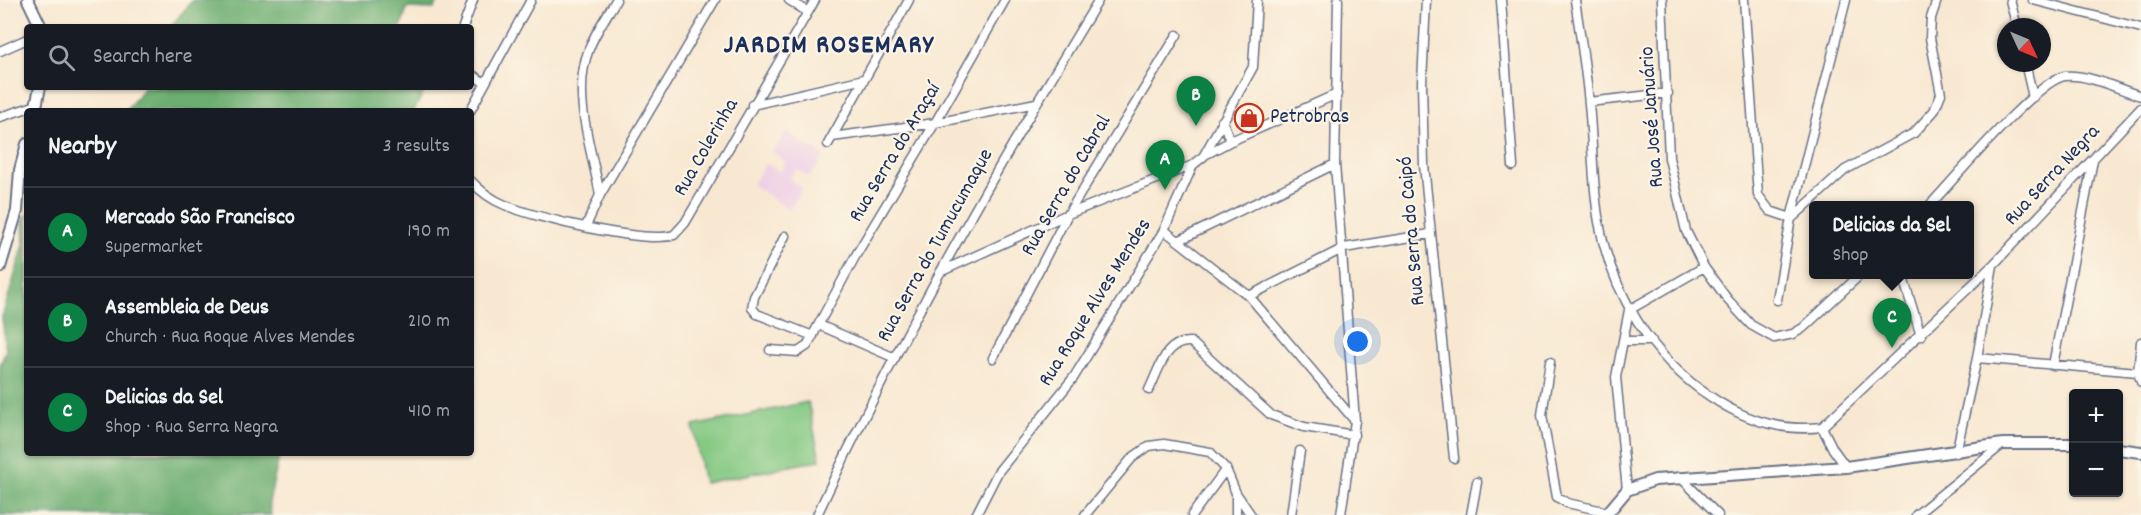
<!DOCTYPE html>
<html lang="en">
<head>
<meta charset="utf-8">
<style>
  :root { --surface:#171b24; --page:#20242c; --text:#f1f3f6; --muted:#9ea1a6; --line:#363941; --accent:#0b8043 }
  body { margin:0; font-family:Dekko,sans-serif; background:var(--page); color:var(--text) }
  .controls { position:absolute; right:18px; bottom:18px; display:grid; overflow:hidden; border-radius:6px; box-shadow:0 2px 4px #0004 }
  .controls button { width:54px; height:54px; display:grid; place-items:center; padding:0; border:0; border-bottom:2px solid var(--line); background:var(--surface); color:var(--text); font:30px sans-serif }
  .compass { position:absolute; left:1997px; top:18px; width:54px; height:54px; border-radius:50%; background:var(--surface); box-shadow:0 2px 4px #0004; rotate:134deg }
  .you { position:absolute; left:1358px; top:342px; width:21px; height:21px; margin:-15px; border:4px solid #fff; border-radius:50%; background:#1a73e8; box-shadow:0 0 0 9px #1a73e833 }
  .badge { display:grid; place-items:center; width:39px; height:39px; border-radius:50%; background:var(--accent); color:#fff; font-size:20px; font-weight:700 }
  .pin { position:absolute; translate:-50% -50px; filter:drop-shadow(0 2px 3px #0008) }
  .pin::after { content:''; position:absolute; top:32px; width:21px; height:18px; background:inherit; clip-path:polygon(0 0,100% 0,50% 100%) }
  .popup { position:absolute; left:1809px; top:201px; width:165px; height:78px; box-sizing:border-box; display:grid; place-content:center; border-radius:6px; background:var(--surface); filter:drop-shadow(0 2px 4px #0005); font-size:20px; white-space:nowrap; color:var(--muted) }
  .popup b { font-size:22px; color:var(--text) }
  .popup::after { content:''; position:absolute; left:50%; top:100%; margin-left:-12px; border:12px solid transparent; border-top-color:var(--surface) }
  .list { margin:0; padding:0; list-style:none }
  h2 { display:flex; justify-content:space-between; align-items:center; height:78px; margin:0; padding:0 24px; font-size:26px }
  h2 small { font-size:20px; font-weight:400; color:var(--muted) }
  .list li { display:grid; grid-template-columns:39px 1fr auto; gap:18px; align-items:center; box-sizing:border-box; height:90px; padding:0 24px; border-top:2px solid var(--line) }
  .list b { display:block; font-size:22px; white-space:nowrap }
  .list p { margin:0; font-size:20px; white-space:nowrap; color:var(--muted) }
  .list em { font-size:20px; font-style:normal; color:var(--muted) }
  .icon { flex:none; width:33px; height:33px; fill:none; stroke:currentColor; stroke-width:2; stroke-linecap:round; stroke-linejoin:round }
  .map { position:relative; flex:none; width:2141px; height:515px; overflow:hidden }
  .search { position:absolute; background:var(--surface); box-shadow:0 2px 4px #0004; left:24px; top:24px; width:450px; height:66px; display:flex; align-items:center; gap:15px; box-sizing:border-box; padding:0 21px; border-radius:6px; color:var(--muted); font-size:22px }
  .panel { position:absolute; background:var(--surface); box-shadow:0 2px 4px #0004; left:24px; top:108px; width:450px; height:348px; border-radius:6px }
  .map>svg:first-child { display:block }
</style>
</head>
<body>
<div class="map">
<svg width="2141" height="515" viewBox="0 0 2141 515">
  <rect width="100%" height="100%" fill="#fcf5e5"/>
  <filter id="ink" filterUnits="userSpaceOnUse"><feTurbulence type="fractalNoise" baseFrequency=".0167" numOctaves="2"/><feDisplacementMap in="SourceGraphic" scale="12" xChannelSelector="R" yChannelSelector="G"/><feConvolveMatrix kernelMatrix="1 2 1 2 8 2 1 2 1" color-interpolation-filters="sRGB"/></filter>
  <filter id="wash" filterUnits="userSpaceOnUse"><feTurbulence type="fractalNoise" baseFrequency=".008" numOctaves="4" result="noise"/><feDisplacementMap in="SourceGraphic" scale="24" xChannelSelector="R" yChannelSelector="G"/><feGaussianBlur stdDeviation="1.35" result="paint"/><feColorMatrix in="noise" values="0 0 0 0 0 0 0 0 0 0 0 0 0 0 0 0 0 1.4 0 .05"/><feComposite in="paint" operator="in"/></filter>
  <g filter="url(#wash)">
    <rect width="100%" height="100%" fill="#f8e8d1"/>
    <path fill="#efd0e6" d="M787 131 808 148 811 147 824 156 810 177 796 169 789 179 803 188 789 210 752 184 766 163 780 172 786 162 772 152Z"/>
    <path fill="#85c983" stroke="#507c70" stroke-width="1.5" d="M808 402 820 460 704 483 693 426Z"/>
    <path fill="#6cad71" stroke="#446e68" stroke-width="1.5" d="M193 0H439L434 9 407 8 401 27H170Z
      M144 87H426L414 111H126Z
      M27 214V453H280L269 502 271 515H0V365L6 351 2 317 24 245 23 222Z"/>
  </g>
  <g filter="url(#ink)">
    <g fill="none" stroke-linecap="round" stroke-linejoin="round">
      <g stroke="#687086" stroke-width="11">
        <path id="minor" d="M789 0 808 12
          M1338 0 1335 164 1355 421 1341 514
          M1426 0 1422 83 1424 165 1454 458
          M1501 0 1513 166
          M1575 0C1580 34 1586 69 1589 104 1593 143 1592 183 1599 222 1611 291 1652 359 1711 397 1745 420 1782 432 1822 427L1993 265 2141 108
          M1662 0 1669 158 1686 231 1704 267 1728 300 1751 325 1774 338 1793 334 1803 328 1861 274
          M1744 0 1758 195 1770 211 1791 218
          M2010 0 2017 27
          M2033 0 2141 28
          M463 27 473 0
          M0 51 27 39
          M2025 63 2033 97
          M471 74 485 83
          M1589 102 1668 93
          M752 105 864 79
          M470 111 531 0
          M0 117 37 105
          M1222 121 1231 141
          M832 137 935 123 1036 103
          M828 144 909 0
          M1203 156 1231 141 1337 94
          M471 181C480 191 493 200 505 205 535 218 645 244 674 235L685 223 815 0
          M600 195C592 150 571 94 589 49 595 32 607 16 616 0
          M1929 206C1952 182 2039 78 2065 76 2089 74 2118 89 2141 96
          M1792 218 1845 170 1914 133 1934 111 1941 94 1930 38 1931 18 1937 0
          M586 226 600 195 715 0
          M1164 230 1249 296 1355 421
          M785 236 754 297 752 308 757 314 813 336
          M1180 240 1335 164
          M942 271 1068 214 1193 165
          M1902 274 1921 336
          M1249 296 1344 248 1430 234
          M1777 300 1791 218 1846 0
          M1629 310 1704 267
          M819 325 895 358
          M1624 341H1652
          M2141 342 2138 372 2141 382
          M770 350 798 352 807 346 856 255 935 123 1005 0
          M993 358 1068 214 1177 35
          M1977 358 2138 372
          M1550 362 1542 415 1557 497 1567 503 1608 512
          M2053 365 2093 160
          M1149 390C1159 370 1165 340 1191 342L1271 415 1304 427 1354 435
          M1822 427 1833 449 1846 467
          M1956 453 1977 358 1993 265
          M1680 477 1718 515
          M1627 490 1616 377 1629 310
          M817 515C899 338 997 167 1098 1
          M976 515 998 472 1074 377 1164 230 1193 165 1203 157 1253 67 1257 0
          M1085 515 1132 458 1149 446 1164 444 1210 452 1226 469 1236 493 1251 515
          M1192 515 1226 469
          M1236 515V493
          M1291 515 1300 451
          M1471 515 1477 482
          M1916 515 2003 444"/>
      </g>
      <g stroke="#687086" stroke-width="14">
        <path id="tertiary" d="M28 0 41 27
          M35 111 40 87
          M0 267 17 211 20 170 27 144
          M2118 449 2141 452
          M1606 515 1627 490 1655 480 1846 467 2003 444H2074"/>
      </g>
      <use href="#minor" stroke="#fff" stroke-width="8"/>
      <use href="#tertiary" stroke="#fff" stroke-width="10"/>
    </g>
  </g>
  <defs>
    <g id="shop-ring" transform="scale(1.5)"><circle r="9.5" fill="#fcf5e5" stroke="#c8321e" stroke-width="1.5"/><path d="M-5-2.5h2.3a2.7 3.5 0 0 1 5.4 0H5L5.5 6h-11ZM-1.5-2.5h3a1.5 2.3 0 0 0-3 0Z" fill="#c8321e"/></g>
  </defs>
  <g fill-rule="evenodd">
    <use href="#shop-ring" x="1249" y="118"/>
  </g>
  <g text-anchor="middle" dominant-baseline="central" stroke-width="4.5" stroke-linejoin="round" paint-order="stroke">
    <g font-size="21" fill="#1b2f5e" stroke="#fcf5e5">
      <text transform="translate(1653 117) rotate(-94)">Rua José Januário</text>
      <text transform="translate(707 148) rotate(-60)">Rua Colerinha</text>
      <text transform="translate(896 153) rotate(-59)">Rua Serra do Araçaí</text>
      <text transform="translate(2053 176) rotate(-47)">Rua Serra Negra</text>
      <text transform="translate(1067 186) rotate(-60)">Rua Serra do Cabral</text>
      <text transform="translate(1413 231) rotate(-95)">Rua Serra do Caipó</text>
      <text transform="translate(936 246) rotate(-61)">Rua Serra do Tumucumaque</text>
      <text transform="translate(1096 303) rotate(-58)">Rua Roque Alves Mendes</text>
    </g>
    <g font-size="21" fill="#1b2f5e" stroke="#fcf5e5" text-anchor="start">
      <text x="1270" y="118">Petrobras</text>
    </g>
    <g font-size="27" font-weight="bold" letter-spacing="1.5" fill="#1b2f5e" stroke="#fcf5e5">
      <text x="829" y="46">JARDIM ROSEMARY</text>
    </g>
  </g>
</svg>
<div class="controls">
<button>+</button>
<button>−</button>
</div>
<svg class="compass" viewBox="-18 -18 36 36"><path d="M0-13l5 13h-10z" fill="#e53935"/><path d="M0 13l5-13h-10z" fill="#9ea1a6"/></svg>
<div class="you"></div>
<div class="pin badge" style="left:1165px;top:190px">A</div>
<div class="pin badge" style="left:1196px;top:126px">B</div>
<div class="pin badge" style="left:1892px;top:348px">C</div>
<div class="popup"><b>Delicias da Sel</b>Shop</div>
<div class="search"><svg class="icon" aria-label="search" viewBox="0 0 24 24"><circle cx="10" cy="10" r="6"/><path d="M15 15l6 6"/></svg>Search here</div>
<section class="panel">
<h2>Nearby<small>3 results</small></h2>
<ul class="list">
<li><span class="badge">A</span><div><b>Mercado São Francisco</b><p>Supermarket</p></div><em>190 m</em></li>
<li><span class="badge">B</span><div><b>Assembleia de Deus</b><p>Church · Rua Roque Alves Mendes</p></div><em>210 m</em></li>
<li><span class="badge">C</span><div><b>Delicias da Sel</b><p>Shop · Rua Serra Negra</p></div><em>410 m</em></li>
</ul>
</section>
</div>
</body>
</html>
